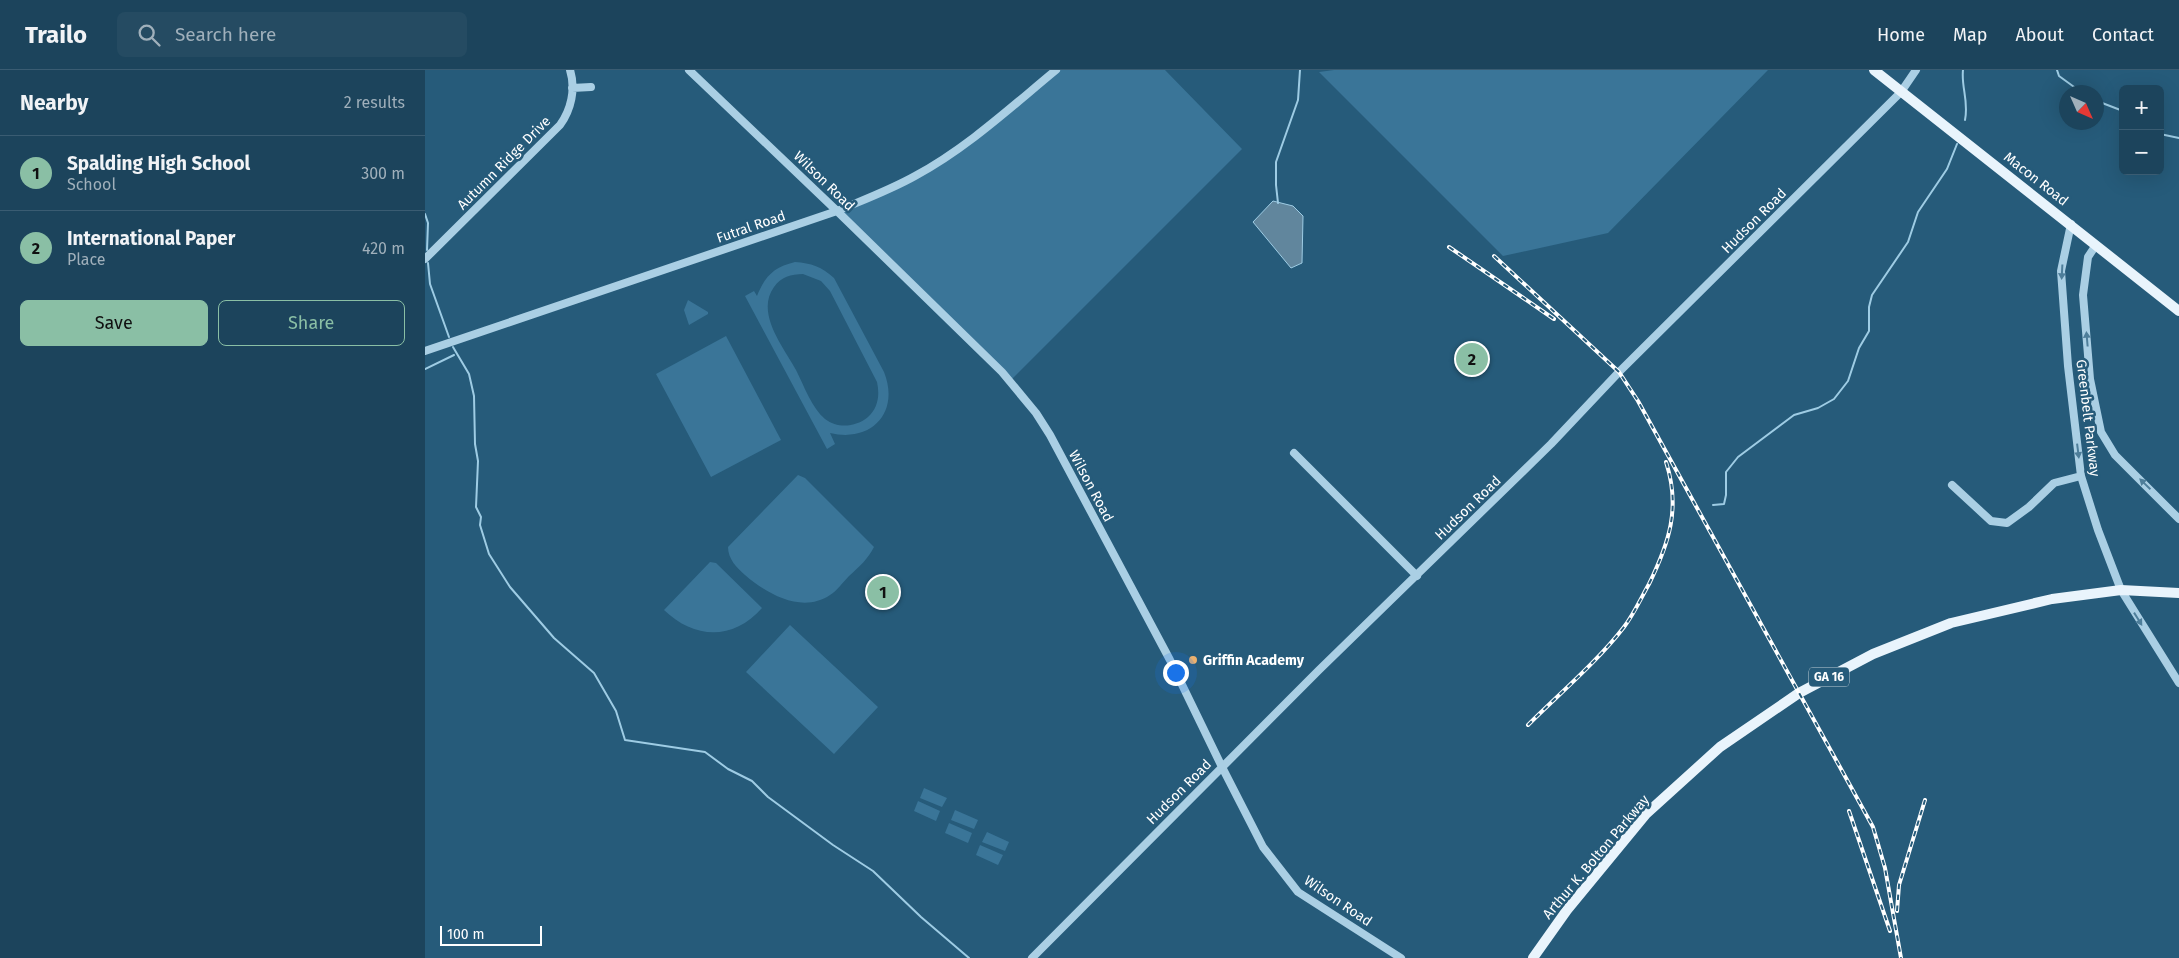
<!DOCTYPE html>
<html lang="en">
<head>
<meta charset="utf-8">
<style>
  :root { --surface:#1c445c; --page:#254b62; --text:#f1f3f6; --muted:#a0b0bb; --line:#3a5c72; --accent:#8abfa5 }
  body { margin:0; font-family:"Fira Sans",sans-serif; background:var(--page); color:var(--text) }
  .controls { position:absolute; right:15px; top:15px; display:grid; overflow:hidden; border-radius:8px; box-shadow:0 5px 20px #0002 }
  .controls button { width:45px; height:45px; display:grid; place-items:center; padding:0; border:0; border-bottom:1px solid var(--line); background:var(--surface); color:var(--text); font:25px sans-serif }
  .compass { position:absolute; left:1634px; top:15px; width:45px; height:45px; border-radius:50%; background:var(--surface); box-shadow:0 5px 20px #0002; rotate:135deg }
  .scale { position:absolute; left:15px; bottom:12px; width:102px; box-sizing:border-box; padding-left:5px; border:2px solid #fff; border-top:0; font-size:14px; line-height:18px; white-space:nowrap; color:#fff; -webkit-text-stroke:4px #265b7a; paint-order:stroke }
  .you { position:absolute; left:750px; top:602px; width:18px; height:18px; margin:-12px; border:4px solid #fff; border-radius:50%; background:#1a73e8; box-shadow:0 0 0 8px #1a73e833 }
  .badge { display:grid; place-items:center; width:32px; height:32px; border-radius:50%; background:var(--accent); color:#111; font-size:16px; font-weight:700 }
  .pin { position:absolute; translate:-50% -50%; border:2px solid #fff; box-shadow:0 1px 5px #0006 }
  .list { margin:0; padding:0; list-style:none }
  h2 { display:flex; justify-content:space-between; align-items:center; height:65px; margin:0; padding:0 20px; font-size:21px }
  h2 small { font-size:16px; font-weight:400; color:var(--muted) }
  .list li { display:grid; grid-template-columns:32px 1fr auto; gap:15px; align-items:center; box-sizing:border-box; height:75px; padding:0 20px; border-top:1px solid var(--line) }
  .list b { display:block; font-size:19px; white-space:nowrap }
  .list p { margin:0; font-size:16px; white-space:nowrap; color:var(--muted) }
  .list em { font-size:16px; font-style:normal; color:var(--muted) }
  .actions { display:flex; gap:10px; padding:15px 20px }
  .actions a { flex:1; padding:11px 0; border:1px solid var(--accent); border-radius:8px; text-align:center; font-size:18px; color:var(--accent) }
  .actions .main { background:var(--accent); color:#111 }
  .icon { flex:none; width:28px; height:28px; fill:none; stroke:currentColor; stroke-width:2; stroke-linecap:round; stroke-linejoin:round }
  .map { position:relative; flex:none; width:1754px; height:888px; overflow:hidden }
  header { display:flex; align-items:center; gap:30px; box-sizing:border-box; height:70px; padding:0 25px; background:var(--surface); border-bottom:1px solid var(--line) }
  header strong { font-size:24px }
  nav { display:flex; gap:28px; margin-inline-start:auto; font-size:18px }
  .search { width:350px; height:45px; background:var(--page); display:flex; align-items:center; gap:12px; box-sizing:border-box; padding:0 18px; border-radius:8px; color:var(--muted); font-size:19px }
  main { display:flex }
  aside { flex:1; background:var(--surface) }
  .map>svg:first-child { display:block }
</style>
</head>
<body>
<header>
<strong>Trailo</strong>
<div class="search"><svg class="icon" aria-label="search" viewBox="0 0 24 24"><circle cx="10" cy="10" r="6"/><path d="M15 15l6 6"/></svg>Search here</div>
<nav><a>Home</a><a>Map</a><a>About</a><a>Contact</a></nav>
</header>
<main>
<aside>
<h2>Nearby<small>2 results</small></h2>
<ul class="list">
<li><span class="badge">1</span><div><b>Spalding High School</b><p>School</p></div><em>300 m</em></li>
<li><span class="badge">2</span><div><b>International Paper</b><p>Place</p></div><em>420 m</em></li>
</ul>
<div class="actions"><a class="main">Save</a><a>Share</a></div>
</aside>
<div class="map">
<svg width="1754" height="888" viewBox="0 0 1754 888">
  <rect width="100%" height="100%" fill="#265b7a"/>
  <path fill="#3a7598" fill-rule="evenodd" d="M634 0H740L817 79 585 311 418 142 498 105Z
    M909 0H1343L1183 163 1078 186 894 2Z
    M370 192C386 193 397 197 409 208L459 302C475 342 447 373 405 363L410 374 402 379 320 226 329 221 332 226C340 206 349 197 370 192ZM378 204 396 211 405 221 452 312C455 325 453 338 443 347 431 357 413 359 400 349 387 338 379 316 371 300 359 278 330 243 349 217 356 207 366 204 378 204Z
    M263 230 283 242V244L264 255 259 240Z
    M301 266 356 370 286 407 231 304Z
    M373 405 380 408 449 477C443 489 434 497 424 506 418 512 412 521 405 525 377 544 342 524 320 505 312 498 303 489 303 477Z
    M285 492 291 493 337 538C308 571 269 569 239 540Z
    M365 555 453 637 409 684 321 602Z
    M499 718 522 728 517 737 495 728Z
    M493 731 515 741 511 751 489 741Z
    M530 740 553 750 549 759 526 750Z
    M524 753 547 763 543 773 520 763Z
    M562 762 584 772 580 781 557 772Z
    M555 775 578 785 573 795 551 785Z"/>
  <path fill="#61869d" stroke="#9ecce4" d="M848 131 868 136 878 146 877 193 866 198 828 152Z"/>
  <g fill="none" stroke-linecap="round" stroke-linejoin="round">
    <path stroke="#9ecce4" stroke-width="2" d="M1538 0C1536 17 1544 31 1540 50
      M1632 0 1634 6 1656 22
      M1672 31 1698 41
      M1735 64 1754 68
      M853 133 851 115V92L873 30 875 0
      M0 144 3 153 2 180
      M3 193 5 214 24 267
      M28 277 44 304 49 326 50 374 53 391 51 437 56 447 55 455 64 484 85 517 129 568 169 603 191 641 200 670 280 682 303 699 327 711 343 727 408 775 448 801 496 847 544 888
      M0 299 29 285
      M1288 435 1299 434 1301 425V402L1313 387 1369 345 1393 338 1409 329 1423 311 1434 278 1444 261V237L1447 225 1483 172 1493 142 1522 99 1532 74"/>
    <path stroke="#aacfe4" stroke-width="8" d="M264 0 412 141 577 302 611 343 625 365 745 590 797 697 838 777 873 822 976 888
      M147 18 166 17
      M1646 154 1636 201 1643 296 1656 406 1673 460 1696 520 1754 613
      M1671 175 1663 187 1658 225 1665 309 1676 362 1690 385 1754 449
      M0 189 135 55C146 40 151 19 145 0
      M0 281 412 141C438 130 465 120 490 106 542 78 586 37 631 0
      M869 383 992 506
      M1527 415 1566 451 1582 453 1604 437 1629 413 1656 406
      M607 888 894 600 1126 374 1194 302 1476 22 1491 0"/>
    <path stroke="#e9f4fc" stroke-width="10" d="M1449 0 1754 241
      M1108 888 1142 840 1221 744 1295 677 1374 623 1448 584 1526 553 1627 529 1696 520 1754 523"/>
    <g stroke="#fff" stroke-width="4">
      <path id="rail" d="M1024 177 1129 249
        M1069 186 1194 302 1213 331 1448 757 1460 798 1476 888
        M1103 655C1133 625 1173 591 1199 557 1209 544 1216 528 1224 514 1244 473 1256 438 1241 392
        M1424 741 1465 861
        M1472 841 1474 815 1500 730"/>
    </g>
    <use href="#rail" stroke="#265b7a" stroke-width="2" stroke-dasharray="5.5" stroke-linecap="butt"/>
  </g>
  <defs><path id="oneway-solid" d="M-6-.8H1V-3.2L6.5 0L1 3.2V.8H-6Z" transform="scale(1.25)"/></defs>
  <g fill="#4e7e9a">
    <use href="#oneway-solid" transform="translate(1637 202) rotate(93)"/>
    <use href="#oneway-solid" transform="translate(1662 269) rotate(-95)"/>
    <use href="#oneway-solid" transform="translate(1653 381) rotate(83)"/>
    <use href="#oneway-solid" transform="translate(1720 414) rotate(-136)"/>
    <use href="#oneway-solid" transform="translate(1713 549) rotate(58)"/>
  </g>
  <circle fill="#ecb16f" stroke="#265b7a" stroke-width="2" cx="768" cy="590" r="5"/>
  <g text-anchor="middle" dominant-baseline="central" stroke-width="5" stroke-linejoin="round" paint-order="stroke">
    <rect fill="#265b7a" stroke="#beced7" stroke-width="1" x="1384" y="597.5" width="40" height="19" rx="4"/>
    <g font-size="12" font-weight="bold" fill="#fff">
      <text x="1404" y="607">GA 16</text>
    </g>
    <g font-size="14" fill="#fff" stroke="#265b7a">
      <text transform="translate(79 93) rotate(-45)">Autumn Ridge Drive</text>
      <text transform="translate(1611 109) rotate(38)">Macon Road</text>
      <text transform="translate(399 111) rotate(44)">Wilson Road</text>
      <text transform="translate(1329 151) rotate(-45)">Hudson Road</text>
      <text transform="translate(326 157) rotate(-19)">Futral Road</text>
      <text transform="translate(1663 348) rotate(83)">Greenbelt Parkway</text>
      <text transform="translate(666 416) rotate(62)">Wilson Road</text>
      <text transform="translate(1043 438) rotate(-44)">Hudson Road</text>
      <text transform="translate(754 722) rotate(-45)">Hudson Road</text>
      <text transform="translate(1171 787) rotate(-50)">Arthur K. Bolton Parkway</text>
      <text transform="translate(913 831) rotate(34)">Wilson Road</text>
    </g>
    <g font-size="14" font-weight="bold" fill="#fff" stroke="#265b7a" text-anchor="start">
      <text x="778" y="590">Griffin Academy</text>
    </g>
  </g>
</svg>
<div class="controls">
<button>+</button>
<button>−</button>
</div>
<svg class="compass" viewBox="-18 -18 36 36"><path d="M0-13l5 13h-10z" fill="#e53935"/><path d="M0 13l5-13h-10z" fill="#a0b0bb"/></svg>
<div class="scale">100 m</div>
<div class="you"></div>
<div class="pin badge" style="left:458px;top:522px">1</div>
<div class="pin badge" style="left:1047px;top:289px">2</div>
</div>
</main>
</body>
</html>
